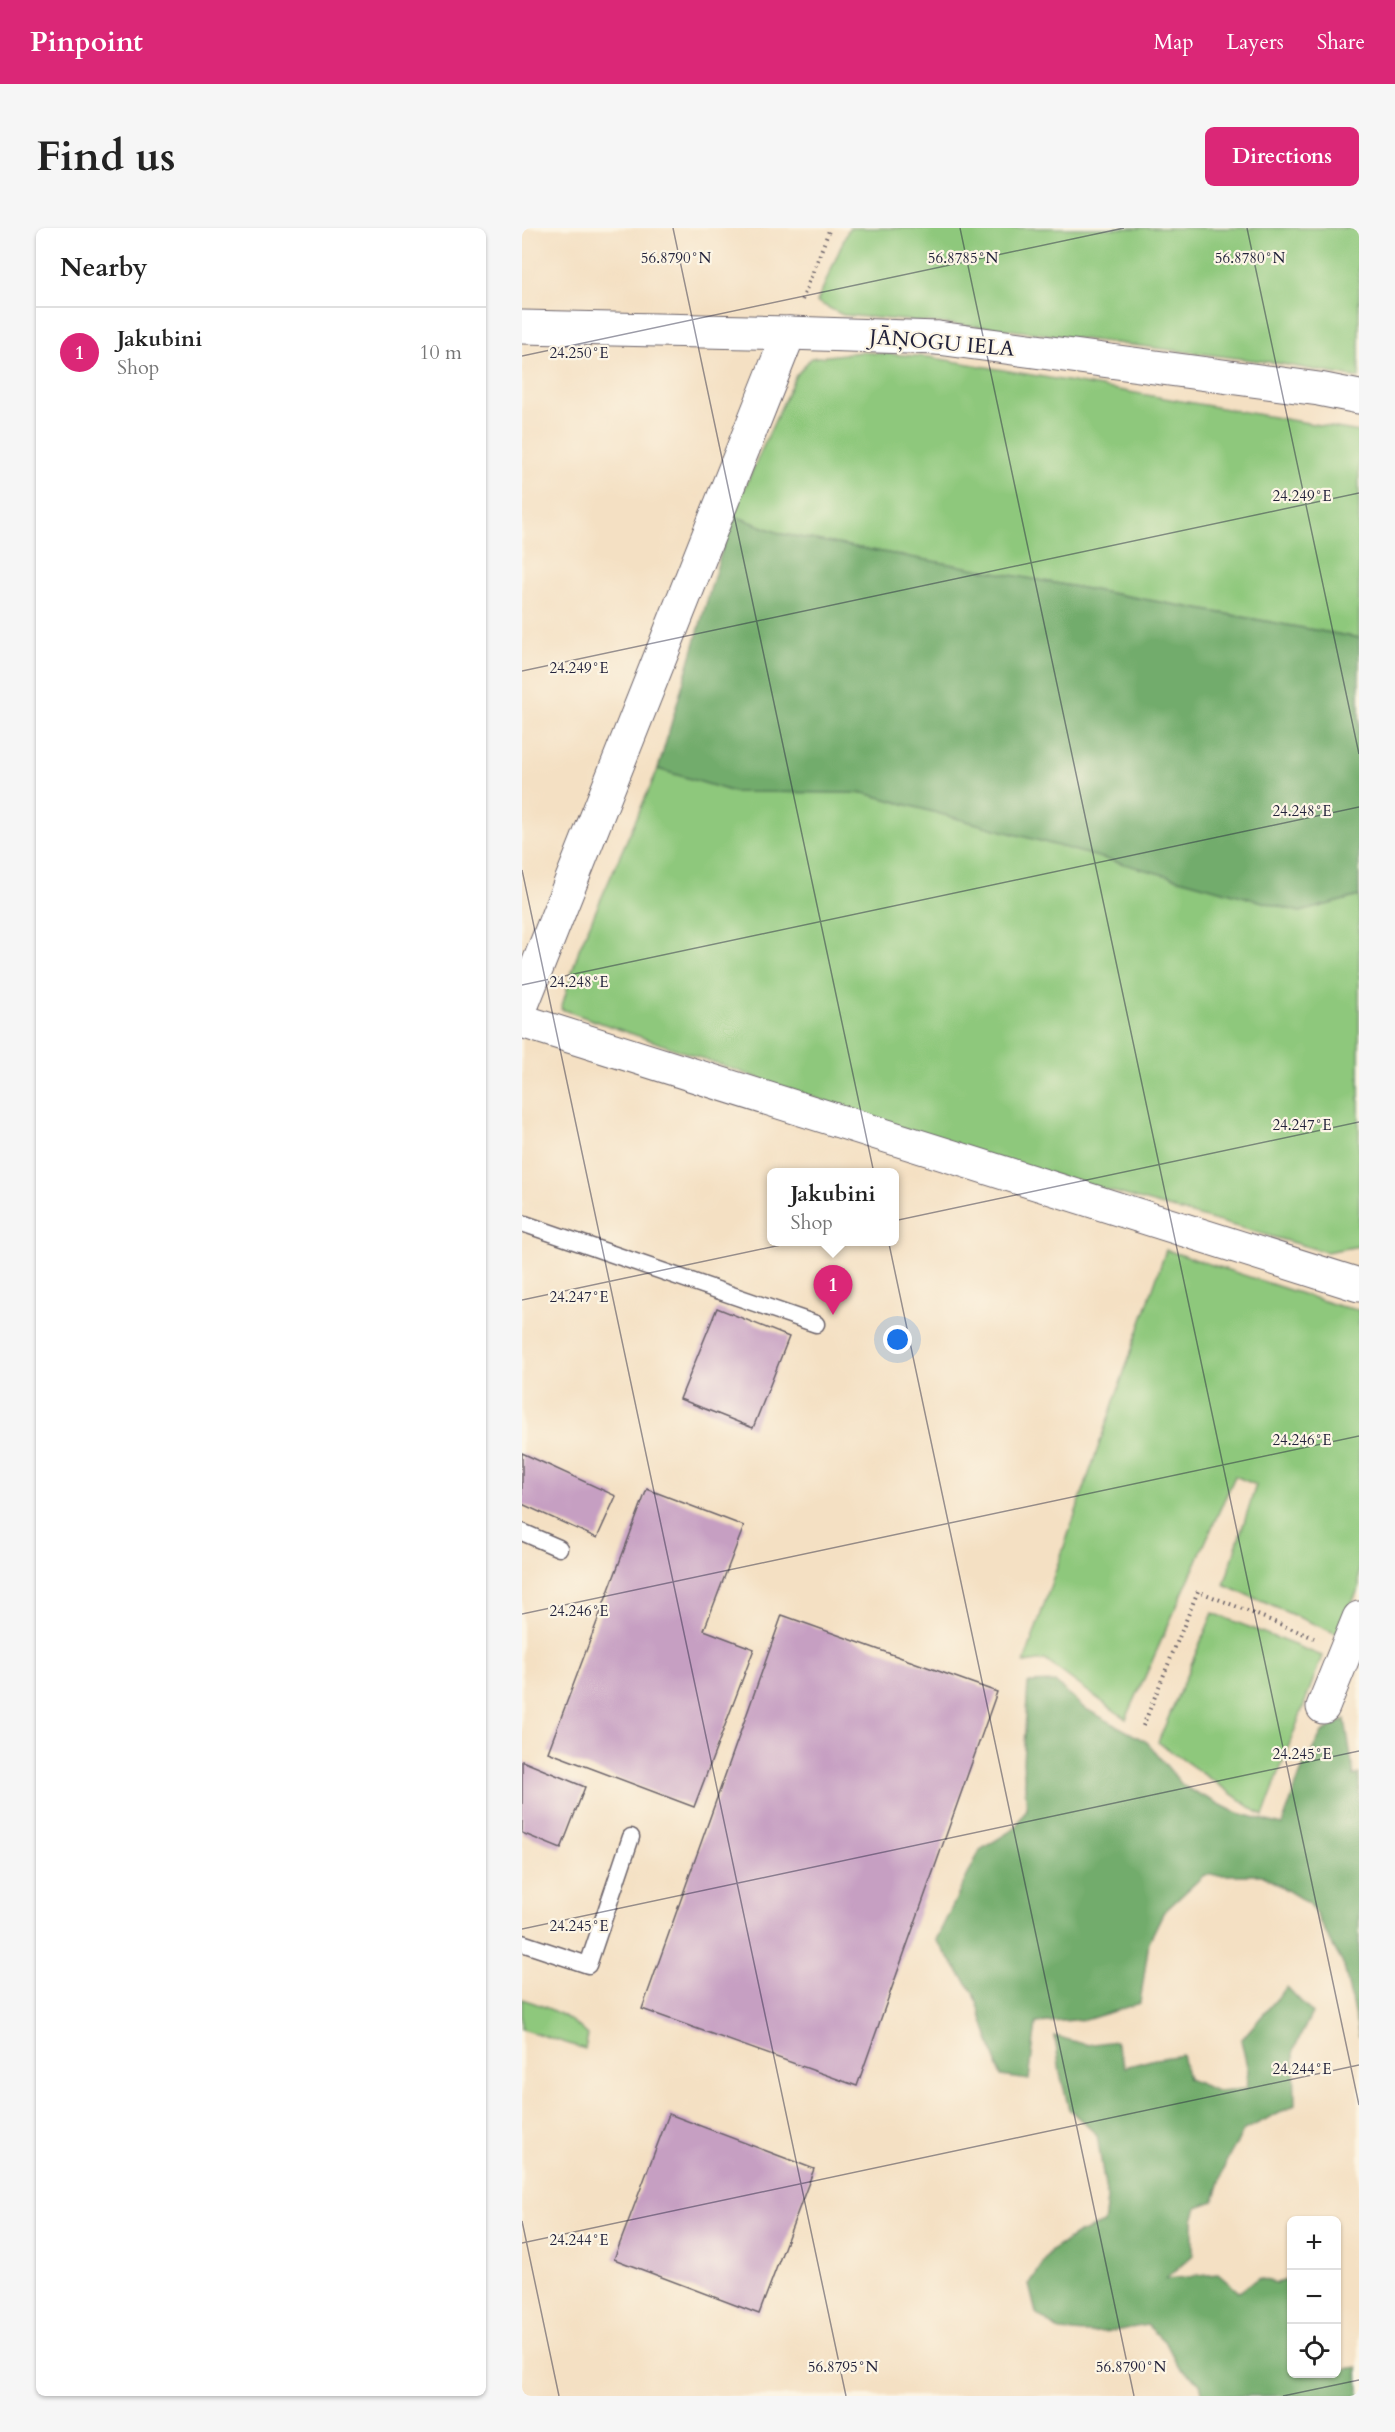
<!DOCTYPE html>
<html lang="en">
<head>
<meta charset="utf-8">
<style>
  :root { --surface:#fff; --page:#f6f6f6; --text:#222; --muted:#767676; --line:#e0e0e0; --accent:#db2777 }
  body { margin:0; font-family:Cardo,serif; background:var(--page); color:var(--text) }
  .controls { position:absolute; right:18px; bottom:18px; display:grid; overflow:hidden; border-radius:9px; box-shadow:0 2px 4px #0004 }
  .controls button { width:54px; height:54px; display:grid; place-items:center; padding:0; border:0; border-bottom:2px solid var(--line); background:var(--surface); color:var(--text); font:30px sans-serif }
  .you { position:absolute; left:376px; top:1112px; width:21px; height:21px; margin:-15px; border:4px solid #fff; border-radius:50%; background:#1a73e8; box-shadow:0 0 0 9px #1a73e833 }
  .badge { display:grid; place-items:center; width:39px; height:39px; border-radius:50%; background:var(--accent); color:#fff; font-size:20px; font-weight:700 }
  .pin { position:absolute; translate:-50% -50px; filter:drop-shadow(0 2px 3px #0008) }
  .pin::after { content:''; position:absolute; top:32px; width:21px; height:18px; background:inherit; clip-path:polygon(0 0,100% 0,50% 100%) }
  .popup { position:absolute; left:245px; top:940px; width:132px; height:78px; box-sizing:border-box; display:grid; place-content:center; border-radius:9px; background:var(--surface); filter:drop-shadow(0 2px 4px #0005); font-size:20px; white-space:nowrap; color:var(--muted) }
  .popup b { font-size:22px; color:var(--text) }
  .popup::after { content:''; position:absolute; left:50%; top:100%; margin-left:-12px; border:12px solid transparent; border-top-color:var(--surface) }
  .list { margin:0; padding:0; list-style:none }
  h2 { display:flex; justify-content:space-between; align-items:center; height:78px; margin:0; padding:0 24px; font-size:26px }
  h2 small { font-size:20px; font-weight:400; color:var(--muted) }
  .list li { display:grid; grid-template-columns:39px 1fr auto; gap:18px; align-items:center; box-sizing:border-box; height:90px; padding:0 24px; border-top:2px solid var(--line) }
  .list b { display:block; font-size:22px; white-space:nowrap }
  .list p { margin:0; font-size:20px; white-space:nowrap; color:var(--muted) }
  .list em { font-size:20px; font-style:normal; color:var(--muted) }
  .icon { flex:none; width:33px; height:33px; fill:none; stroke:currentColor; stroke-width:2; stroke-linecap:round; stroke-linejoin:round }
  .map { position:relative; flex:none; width:837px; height:2168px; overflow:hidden; border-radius:9px }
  header { display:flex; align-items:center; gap:36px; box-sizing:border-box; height:84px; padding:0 30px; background:var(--accent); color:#fff }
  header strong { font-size:28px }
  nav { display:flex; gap:33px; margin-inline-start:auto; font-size:21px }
  .intro { display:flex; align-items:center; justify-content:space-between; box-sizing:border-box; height:144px; padding:0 36px }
  h1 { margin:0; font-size:42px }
  .button { padding:15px 27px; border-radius:9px; background:var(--accent); color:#fff; font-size:21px; font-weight:700 }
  main { display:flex; gap:36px; padding:0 36px }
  aside { flex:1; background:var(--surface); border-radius:9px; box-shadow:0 2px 4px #0004 }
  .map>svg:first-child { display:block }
</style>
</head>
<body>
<header>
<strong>Pinpoint</strong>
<nav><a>Map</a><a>Layers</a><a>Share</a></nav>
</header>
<div class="intro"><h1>Find us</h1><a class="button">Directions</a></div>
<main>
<aside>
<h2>Nearby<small></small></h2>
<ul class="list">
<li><span class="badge">1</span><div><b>Jakubini</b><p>Shop</p></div><em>10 m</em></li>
</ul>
</aside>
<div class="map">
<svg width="837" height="2168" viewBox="0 0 837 2168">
  <rect width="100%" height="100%" fill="#fcf5e5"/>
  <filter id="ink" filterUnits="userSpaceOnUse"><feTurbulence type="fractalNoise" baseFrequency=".0167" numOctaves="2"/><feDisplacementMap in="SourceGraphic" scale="12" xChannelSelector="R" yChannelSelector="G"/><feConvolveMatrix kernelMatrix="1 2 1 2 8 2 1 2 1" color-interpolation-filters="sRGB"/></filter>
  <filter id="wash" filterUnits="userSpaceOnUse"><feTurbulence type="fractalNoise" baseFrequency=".008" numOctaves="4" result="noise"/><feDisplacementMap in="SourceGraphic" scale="24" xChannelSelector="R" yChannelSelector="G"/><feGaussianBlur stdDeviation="1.35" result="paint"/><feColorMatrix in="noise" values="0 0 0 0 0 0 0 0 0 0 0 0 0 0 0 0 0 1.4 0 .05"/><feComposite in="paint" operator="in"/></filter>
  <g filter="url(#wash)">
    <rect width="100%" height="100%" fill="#f4e0c3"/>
    <path fill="#8ec87c" stroke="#58755c" stroke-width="1.5" d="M327 0H837V150L754 135 473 100 321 87 295 74Z
      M339 124 407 129 837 204V410L260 306 210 287 273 149 289 130Z
      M136 541 212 564 342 565 778 684 837 668V1018L804 1024 436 920 39 781 57 721Z
      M644 1022 817 1078 837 1082V1360L815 1406 702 1357 734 1257 713 1248 604 1491 523 1432 502 1435Z
      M691 1385 800 1428 741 1588 636 1514Z
      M0 1771C26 1779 47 1788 66 1807L63 1821 0 1801Z"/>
    <path fill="#72ac6c" stroke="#4a6754" stroke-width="1.5" d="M210 287 260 306 837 410V668L778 684 342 565 212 564 136 541Z
      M533 1454 562 1480 625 1514 661 1558 713 1584 760 1597 779 1544 800 1504 823 1491 832 1548 837 1546V1809L822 1738 788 1676 740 1647H682L641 1685 627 1714 618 1775 567 1791 514 1795 507 1852 479 1848 452 1765 414 1712 458 1622 492 1601 505 1581 501 1534 506 1455Z
      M765 1759 790 1785 772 1821 773 1877 722 1902 704 1934 692 1973 675 1979 671 1992V2027L644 2051 696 2046 717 2064 737 2050 754 2055 769 2051 770 2146H814L815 2142 836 2139 837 2168H681L678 2155 656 2138 644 2115 625 2097 592 2103 563 2105 538 2103 514 2085 507 2057 529 2023 555 2006 582 1995 585 1971 575 1907 547 1881 538 1845 533 1808 565 1817 593 1813 603 1839 633 1831 660 1827 666 1851 695 1863 724 1861 726 1843 719 1812Z"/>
    <g id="blocks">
      <path fill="#c69fc2" d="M195 1080 267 1109 231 1200 158 1171Z
        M0 1225 94 1268 75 1310 0 1276Z
        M125 1261 222 1298 182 1402 232 1421 172 1579 26 1524Z
        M260 1387 475 1464 335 1858 120 1781Z
        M0 1533 63 1559 39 1621 0 1605Z
        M147 1886 292 1941 237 2086 92 2031Z"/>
    </g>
  </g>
  <g filter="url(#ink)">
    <use href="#blocks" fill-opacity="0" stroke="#6c646b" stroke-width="1.5"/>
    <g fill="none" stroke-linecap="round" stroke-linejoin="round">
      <g stroke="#6c646b" stroke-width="19">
        <path id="service" d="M0 995 294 1096
          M0 1304 37 1320
          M0 1715 66 1737 109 1609"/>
      </g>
      <g stroke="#6c646b" stroke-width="35">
        <path id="minor" d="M416 110 797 161 837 169
          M0 777 267 105
          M0 793 837 1057
          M801 1479 837 1390"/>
      </g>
      <g stroke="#6c646b" stroke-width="35">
        <path id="tertiary" d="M0 99 267 105 416 110"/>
      </g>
      <path stroke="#6c646b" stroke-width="4" stroke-dasharray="1.5 4.5" stroke-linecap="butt" d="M280 72 308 0
        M621 1498 676 1363 792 1410"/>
      <use href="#service" stroke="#fff" stroke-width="16"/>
      <use href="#minor" stroke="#fff" stroke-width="33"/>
      <use href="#tertiary" stroke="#fff" stroke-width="33"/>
    </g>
  </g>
  <path fill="none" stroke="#22223b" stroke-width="1.5" stroke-opacity="0.45" d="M151 0 612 2168M438 0 837 1877M725 0 837 526M0 128 602 0M0 443 837 265M0 642 324 2168M0 757 837 579M0 1072 837 894M0 1386 837 1208M0 1701 837 1523M0 1993 37 2168M0 2015 837 1837M761 2168 837 2152"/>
  <g text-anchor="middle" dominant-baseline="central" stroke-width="4.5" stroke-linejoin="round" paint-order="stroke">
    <g font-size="21" fill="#22223b" stroke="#fcf5e5">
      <text transform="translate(420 115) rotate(5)">JĀŅOGU IELA</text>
    </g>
  </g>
  <g font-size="15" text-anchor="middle" fill="#22223b" stroke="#fcf5e5" stroke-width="4.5" stroke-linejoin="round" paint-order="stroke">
    <text x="154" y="35">56.8790°N</text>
    <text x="441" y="35">56.8785°N</text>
    <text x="728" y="35">56.8780°N</text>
    <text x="57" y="130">24.250°E</text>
    <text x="780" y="273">24.249°E</text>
    <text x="57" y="445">24.249°E</text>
    <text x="780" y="588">24.248°E</text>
    <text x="57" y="759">24.248°E</text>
    <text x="780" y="902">24.247°E</text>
    <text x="57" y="1074">24.247°E</text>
    <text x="780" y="1217">24.246°E</text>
    <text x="57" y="1388">24.246°E</text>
    <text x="780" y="1531">24.245°E</text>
    <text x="57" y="1703">24.245°E</text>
    <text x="780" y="1846">24.244°E</text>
    <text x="57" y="2017">24.244°E</text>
    <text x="321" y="2144">56.8795°N</text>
    <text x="609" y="2144">56.8790°N</text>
  </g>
</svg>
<div class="controls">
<button>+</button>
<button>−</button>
<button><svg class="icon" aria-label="locate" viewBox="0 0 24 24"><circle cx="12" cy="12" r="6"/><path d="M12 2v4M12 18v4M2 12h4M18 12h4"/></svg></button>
</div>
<div class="you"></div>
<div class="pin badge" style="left:311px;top:1087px">1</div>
<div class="popup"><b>Jakubini</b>Shop</div>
</div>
</main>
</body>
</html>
